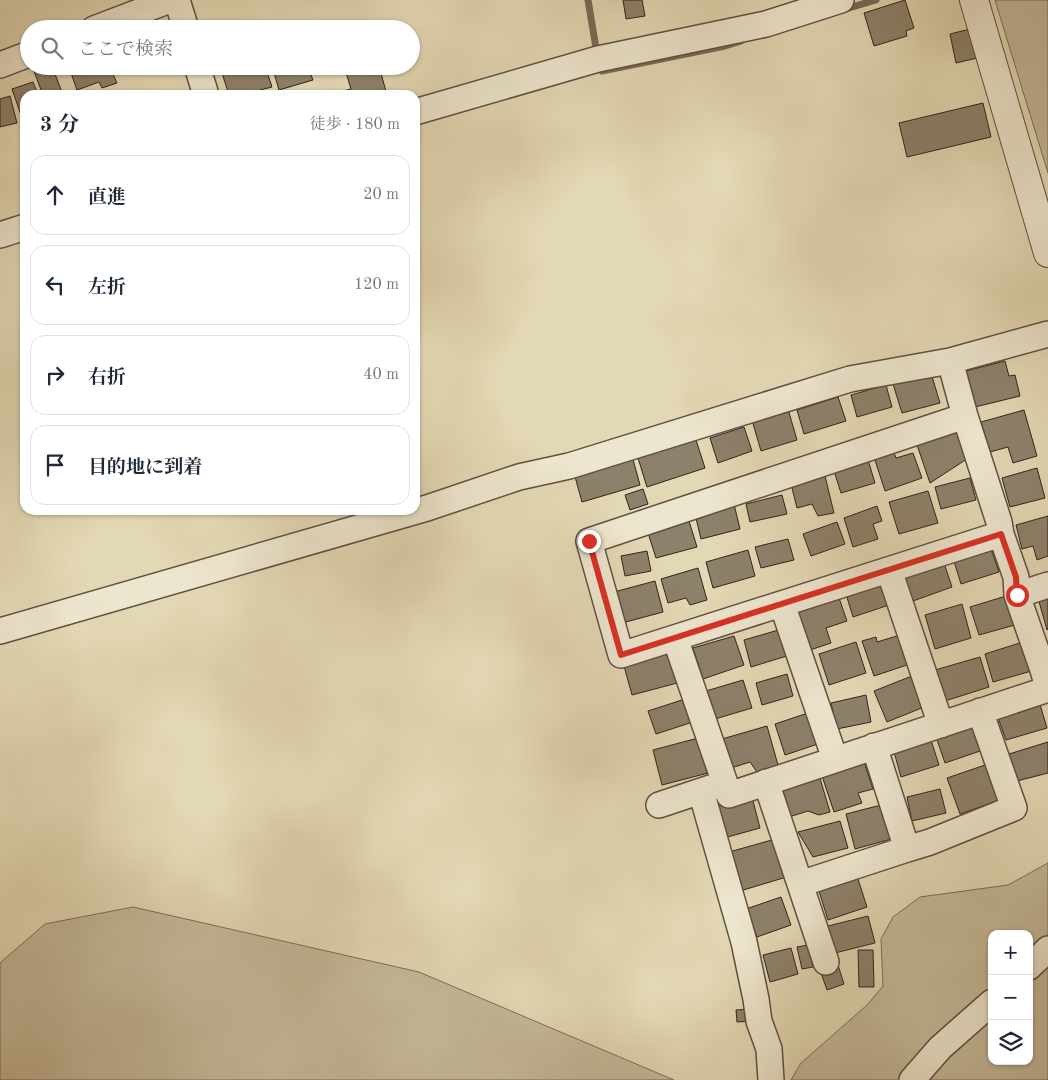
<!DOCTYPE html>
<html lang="ja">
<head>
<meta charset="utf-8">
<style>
  :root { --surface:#fff; --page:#f2f2f3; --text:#1f2937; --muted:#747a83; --line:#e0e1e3 }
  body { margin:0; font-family:"Old Standard TT","Noto Serif JP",serif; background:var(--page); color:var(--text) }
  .controls { position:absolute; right:15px; bottom:15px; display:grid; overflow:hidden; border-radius:10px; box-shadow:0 1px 4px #0004 }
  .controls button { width:45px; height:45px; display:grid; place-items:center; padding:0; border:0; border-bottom:1px solid var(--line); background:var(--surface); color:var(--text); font:25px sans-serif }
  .stop { position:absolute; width:15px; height:15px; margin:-11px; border:4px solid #d93025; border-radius:50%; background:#fff }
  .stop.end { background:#d93025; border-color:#fff; box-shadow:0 1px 5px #0008 }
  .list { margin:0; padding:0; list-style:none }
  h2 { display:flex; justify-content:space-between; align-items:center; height:65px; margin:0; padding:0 20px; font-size:21px }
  h2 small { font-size:16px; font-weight:400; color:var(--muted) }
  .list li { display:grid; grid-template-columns:32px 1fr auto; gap:15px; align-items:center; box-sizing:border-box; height:80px; margin:0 10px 10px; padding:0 10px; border:1px solid var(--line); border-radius:15px }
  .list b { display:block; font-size:19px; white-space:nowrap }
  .list em { font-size:16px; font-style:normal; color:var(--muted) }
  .icon { flex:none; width:28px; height:28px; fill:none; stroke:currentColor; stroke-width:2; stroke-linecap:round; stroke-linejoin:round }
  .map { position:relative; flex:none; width:1048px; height:1080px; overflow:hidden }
  .search { position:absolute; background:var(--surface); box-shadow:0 1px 4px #0004; left:20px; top:20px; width:400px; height:55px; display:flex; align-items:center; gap:12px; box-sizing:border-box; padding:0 18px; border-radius:28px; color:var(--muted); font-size:19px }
  .panel { position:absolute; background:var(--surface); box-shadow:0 1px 4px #0004; left:20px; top:90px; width:400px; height:425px; border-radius:15px }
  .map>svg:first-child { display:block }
</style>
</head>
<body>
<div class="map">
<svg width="1048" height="1080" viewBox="0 0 1048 1080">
  <rect width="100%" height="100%" fill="#e3d8b4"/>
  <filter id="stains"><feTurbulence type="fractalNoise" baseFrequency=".004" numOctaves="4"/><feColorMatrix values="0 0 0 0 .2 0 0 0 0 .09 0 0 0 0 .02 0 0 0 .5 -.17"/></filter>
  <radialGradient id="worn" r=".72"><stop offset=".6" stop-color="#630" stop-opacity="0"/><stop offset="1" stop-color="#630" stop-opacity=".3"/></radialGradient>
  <path fill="#c5b99a" stroke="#7a6e5b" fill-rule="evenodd" d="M995 0H1048V173Z
    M1048 863V1080H791L801 1063 867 1005 883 986 881 939 893 917 920 897 1008 885ZM992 934H1029V1061H992Z
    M133 907 419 972 674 1080H0V963L45 924Z"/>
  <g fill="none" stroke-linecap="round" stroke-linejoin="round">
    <path stroke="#776a58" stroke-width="7" d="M588 0 596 48
      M842 10 876 0
      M602 71 725 46 741 41"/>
  </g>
  <path fill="#8d816b" stroke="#30231c" d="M623 0H642L645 16 626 19Z
    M905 0 914 28 906 31 907 36 874 46 864 13Z
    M970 29 977 58 956 63 950 34Z
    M32 66H52L63 95H43Z
    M58 66H128L112 72 117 83 102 88 99 82 77 90 70 70 61 73Z
    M233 66H265L272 87 260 90 262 94 259 95H229L221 70Z
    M272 66H334L335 68 311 75 313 80 279 90Z
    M344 66H379L387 95H332V94L351 89Z
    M33 82 38 95H25V117L22 118 12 89Z
    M10 96 17 123 0 127V99Z
    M983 103 991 137 907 157 899 123Z
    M1005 361 1009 376 1015 375 1020 396 975 407 966 371Z
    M931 373 940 403 902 413 893 384Z
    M886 385 892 407 857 417 851 395Z
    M838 397 846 421 804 434 797 410Z
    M788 409 797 440 761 451 752 420Z
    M1024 410 1037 456 1013 463 1008 447 990 452 981 422Z
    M744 427 752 451 718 463 710 438Z
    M960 427 970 457 930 483 916 442Z
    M696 440 705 468 647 487 638 458Z
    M893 450 896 458 913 453 922 478 885 491 874 457Z
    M632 456 640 485 582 502 574 473Z
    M868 460 875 483 841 493 834 471Z
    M1037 468 1045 498 1010 507 1002 478Z
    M825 476 834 513 818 516 812 504 797 508 791 484Z
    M970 478 976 500 941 509 935 487Z
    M643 489 648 504 630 510 625 495Z
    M928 491 938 523 899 534 889 502Z
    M782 495 787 514 750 522 746 504Z
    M734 504 740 529 701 539 695 514Z
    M877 506 882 521 873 524 878 539 853 547 844 518Z
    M1048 516V556L1037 560 1033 546 1022 549 1016 525Z
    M689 521 697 547 656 558 648 533Z
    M837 522 845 544 811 556 803 534Z
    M788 539 794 560 761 568 755 547Z
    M990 546 999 572 961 584 953 558Z
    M748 550 755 576 713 588 706 562Z
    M647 551 651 571 625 576 621 556Z
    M944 563 952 587 913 601 904 578Z
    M698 568 707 600 690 605 686 598 668 603 661 579Z
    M655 581 663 612 622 623 614 592Z
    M881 583 889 605 853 617 846 594Z
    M1048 595V629L1047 630 1038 598Z
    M1006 596 1015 625 979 635 970 607Z
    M839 598 847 621 826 628 831 643 810 650 798 612Z
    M962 604 971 638 935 649 925 615Z
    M782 629 790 655 751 667 744 640Z
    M900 635 910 664 874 676 862 641 876 637 877 642Z
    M734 636 744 665 703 679 693 648Z
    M1026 641 1035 670 993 682 985 654Z
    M856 642 866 673 829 685 819 654Z
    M673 652 681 682 632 695 624 666Z
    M980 657 989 687 945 701 935 670Z
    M787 674 793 696 762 705 756 683Z
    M917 674 929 705 887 722 874 691Z
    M743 680 752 708 715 719 706 691Z
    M866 695 871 722 837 729 831 703Z
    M688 698 696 721 656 734 648 711Z
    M1039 701 1047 728 1006 740 997 715Z
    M814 711 824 742 785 755 775 724Z
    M978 725 986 749 945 763 935 734Z
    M767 726 778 765 757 772 750 762 731 768 722 739Z
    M702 737 712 772 662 785 653 750Z
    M930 737 939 765 901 777 893 748Z
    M1048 742V773L1017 781 1009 754Z
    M863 759 873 789 858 793 862 803 834 812 821 773Z
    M988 764 1000 800 960 814 947 778Z
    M819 775 830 812 819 815 808 811 789 817 781 786Z
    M940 789 946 813 912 821 907 797Z
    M752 797 760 828 724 838 716 807Z
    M885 804 895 838 855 849 846 814Z
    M840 821 848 848 813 857 798 832Z
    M779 838 790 876 740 891 729 852Z
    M858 879 867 907 828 920 819 891Z
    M781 897 791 925 757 937 746 909Z
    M868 916 875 943 835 953 828 926Z
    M808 945 813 967 802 969 797 947Z
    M791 948 798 974 770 982 763 955Z
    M858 950H873L874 987H859Z
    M838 965 844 984 827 990 820 970Z
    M751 1009V1021L737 1022 736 1010Z"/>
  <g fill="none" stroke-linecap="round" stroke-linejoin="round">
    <g stroke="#5d5042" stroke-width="28">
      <path id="minor" d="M177 0 186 29
        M94 29 170 0
        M0 65 29 54
        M197 66 206 95
        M415 112 598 59 766 24 841 0
        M0 235 25 227
        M950 361 965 416 999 522 1001 534
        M965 416 589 541 621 655 1001 534 1016 577 1017 595 1043 670 1048 687
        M889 570 941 725
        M1017 595 1048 585
        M782 604 835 759
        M0 631 427 508 519 477 569 466 850 379 950 361 1048 334
        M675 638 729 795 1048 689
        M766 782 826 962
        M701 791 744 942 756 999 759 1021 769 1049 771 1080
        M659 805 716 786
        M907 849 930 842 1014 808 980 711
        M800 884 907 849 874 746
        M1029 967 1048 949
        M912 1080 940 1048 992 1002"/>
    </g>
    <g stroke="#5d5042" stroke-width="30">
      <path id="tertiary" d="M974 0 1048 253"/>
    </g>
    <use href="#minor" stroke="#ede6ce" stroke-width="25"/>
    <use href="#tertiary" stroke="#ede6ce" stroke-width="28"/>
  </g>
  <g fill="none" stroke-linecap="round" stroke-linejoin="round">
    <path stroke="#d93025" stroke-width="6" d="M589 541 621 655 1001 534 1016 577 1017 595"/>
  </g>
  <rect width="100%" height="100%" filter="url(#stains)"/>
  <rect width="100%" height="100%" fill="url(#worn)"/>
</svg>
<div class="controls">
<button>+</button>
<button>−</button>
<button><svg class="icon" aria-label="layers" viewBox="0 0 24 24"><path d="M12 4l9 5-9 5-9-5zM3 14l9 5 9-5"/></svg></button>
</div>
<div class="stop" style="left:1017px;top:595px"></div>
<div class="stop end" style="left:589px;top:541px"></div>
<div class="search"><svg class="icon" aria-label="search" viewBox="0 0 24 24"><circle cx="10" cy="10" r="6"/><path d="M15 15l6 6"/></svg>ここで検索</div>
<section class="panel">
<h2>3 分<small>徒歩 · 180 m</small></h2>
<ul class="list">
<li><svg class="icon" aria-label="ahead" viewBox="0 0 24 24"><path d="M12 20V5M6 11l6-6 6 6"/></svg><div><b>直進</b></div><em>20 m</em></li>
<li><svg class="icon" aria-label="left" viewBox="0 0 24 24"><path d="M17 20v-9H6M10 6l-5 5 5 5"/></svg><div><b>左折</b></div><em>120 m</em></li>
<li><svg class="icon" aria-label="right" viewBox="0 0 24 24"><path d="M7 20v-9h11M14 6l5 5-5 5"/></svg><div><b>右折</b></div><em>40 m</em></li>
<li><svg class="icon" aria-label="arrive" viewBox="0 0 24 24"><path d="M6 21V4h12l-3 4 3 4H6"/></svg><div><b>目的地に到着</b></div></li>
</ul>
</section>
</div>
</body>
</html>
